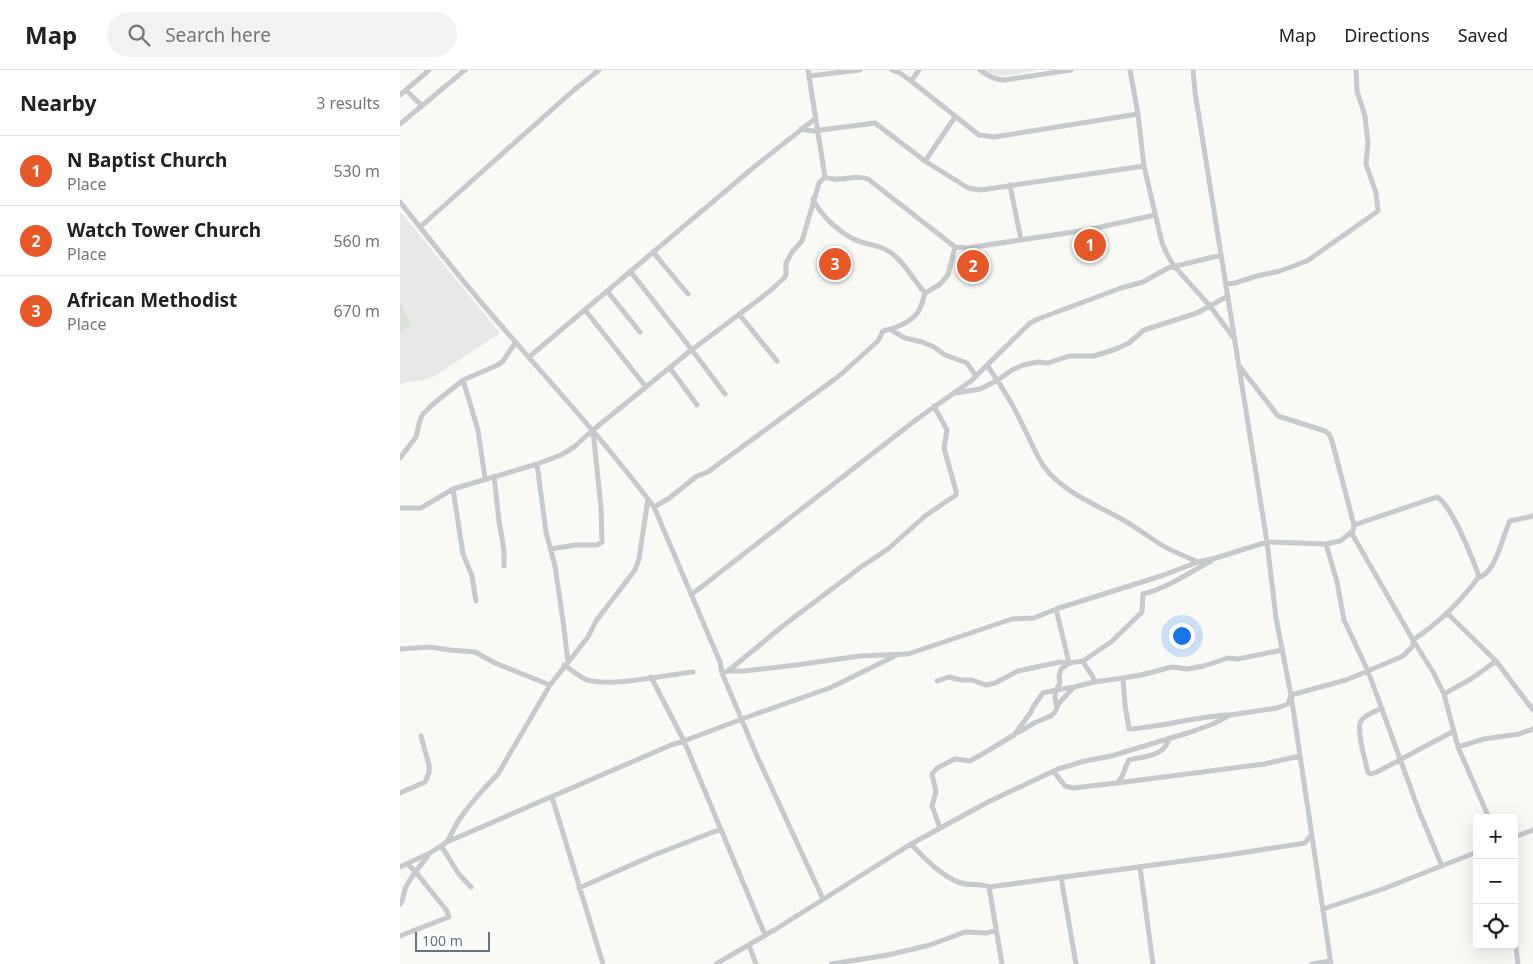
<!DOCTYPE html>
<html lang="en">
<head>
<meta charset="utf-8">
<style>
  :root { --surface:#fff; --page:#f2f2f2; --text:#202124; --muted:#757577; --line:#e0e0e0; --accent:#e75828 }
  body { margin:0; font-family:"Noto Sans",sans-serif; background:var(--page); color:var(--text) }
  .controls { position:absolute; right:15px; bottom:15px; display:grid; overflow:hidden; border-radius:5px; box-shadow:0 5px 20px #0002 }
  .controls button { width:45px; height:45px; display:grid; place-items:center; padding:0; border:0; border-bottom:1px solid var(--line); background:var(--surface); color:var(--text); font:25px sans-serif }
  .scale { position:absolute; left:15px; bottom:12px; width:75px; box-sizing:border-box; padding-left:5px; border:2px solid #637482; border-top:0; font-size:14px; line-height:18px; white-space:nowrap; color:#637482; -webkit-text-stroke:4px #fff; paint-order:stroke }
  .you { position:absolute; left:781px; top:565px; width:18px; height:18px; margin:-12px; border:4px solid #fff; border-radius:50%; background:#1a73e8; box-shadow:0 0 0 8px #1a73e833 }
  .badge { display:grid; place-items:center; width:32px; height:32px; border-radius:50%; background:var(--accent); color:#fff; font-size:16px; font-weight:700 }
  .pin { position:absolute; translate:-50% -50%; border:2px solid #fff; box-shadow:0 1px 5px #0006 }
  .list { margin:0; padding:0; list-style:none }
  h2 { display:flex; justify-content:space-between; align-items:center; height:65px; margin:0; padding:0 20px; font-size:21px }
  h2 small { font-size:16px; font-weight:400; color:var(--muted) }
  .list li { display:grid; grid-template-columns:32px 1fr auto; gap:15px; align-items:center; box-sizing:border-box; height:70px; padding:0 20px; border-top:1px solid var(--line) }
  .list b { display:block; font-size:19px; white-space:nowrap }
  .list p { margin:0; font-size:16px; white-space:nowrap; color:var(--muted) }
  .list em { font-size:16px; font-style:normal; color:var(--muted) }
  .icon { flex:none; width:28px; height:28px; fill:none; stroke:currentColor; stroke-width:2; stroke-linecap:round; stroke-linejoin:round }
  .map { position:relative; flex:none; width:1133px; height:894px; overflow:hidden }
  header { display:flex; align-items:center; gap:30px; box-sizing:border-box; height:70px; padding:0 25px; background:var(--surface); border-bottom:1px solid var(--line) }
  header strong { font-size:24px }
  nav { display:flex; gap:28px; margin-inline-start:auto; font-size:18px }
  .search { width:350px; height:45px; background:var(--page); display:flex; align-items:center; gap:12px; box-sizing:border-box; padding:0 18px; border-radius:28px; color:var(--muted); font-size:19px }
  main { display:flex }
  aside { flex:1; background:var(--surface) }
  .map>svg:first-child { display:block }
</style>
</head>
<body>
<header>
<strong>Map</strong>
<div class="search"><svg class="icon" aria-label="search" viewBox="0 0 24 24"><circle cx="10" cy="10" r="6"/><path d="M15 15l6 6"/></svg>Search here</div>
<nav><a>Map</a><a>Directions</a><a>Saved</a></nav>
</header>
<main>
<aside>
<h2>Nearby<small>3 results</small></h2>
<ul class="list">
<li><span class="badge">1</span><div><b>N Baptist Church</b><p>Place</p></div><em>530 m</em></li>
<li><span class="badge">2</span><div><b>Watch Tower Church</b><p>Place</p></div><em>560 m</em></li>
<li><span class="badge">3</span><div><b>African Methodist</b><p>Place</p></div><em>670 m</em></li>
</ul>
</aside>
<div class="map">
<svg width="1133" height="894" viewBox="0 0 1133 894">
  <rect width="100%" height="100%" fill="#f9f9f6"/>
  <path fill="#e7e8e7" d="M585 0H635V1L602 6 592 4Z
    M0 141 100 263 30 309 3 313 0 315Z"/>
  <path fill="#dae1d7" d="M0 233 12 255 0 262Z"/>
  <g fill="none" stroke-linecap="round" stroke-linejoin="round">
    <path stroke="#c6cacd" stroke-width="5" d="M408 0 425 107
      M492 0 500 3 511 11 579 65 594 67 738 44
      M580 0C589 6 594 10 605 10L671 0
      M730 0 738 44 744 96 762 173 768 186 774 196 810 236 833 267
      M793 0 795 22 867 472 876 548 891 625 931 894
      M409 6 460 0
      M511 11 519 0
      M6 20 22 36
      M0 25 29 0
      M0 54 65 0
      M401 59 413 61 475 53 525 91 568 118 581 120 744 96
      M525 91 555 47
      M425 107C439 113 454 104 468 109L555 177 567 178 687 160 755 145
      M610 115 621 170
      M413 129C421 146 442 166 461 172 471 175 481 176 490 182 505 192 513 210 525 223
      M0 132C28 167 56 203 86 238 142 304 202 367 254 437L320 592 322 603 357 686 423 829
      M20 157 174 20 199 0
      M253 182 288 224
      M230 201 292 280 325 324
      M826 214 835 213 857 206 880 201 907 191 978 141 976 123 966 94 968 73 965 46 957 21 956 0
      M207 221 240 262
      M185 240 246 317
      M339 244 377 291
      M491 260 505 268 522 272 534 277 545 285 567 293 576 306
      M129 287 354 97 416 48
      M587 295C601 315 614 336 624 358 631 371 636 386 645 398 664 422 692 433 718 447 733 455 746 465 760 474 771 481 785 486 798 492
      M840 297 878 346 925 361 929 364 932 371 954 455
      M270 298 297 335
      M63 310 78 360 85 408
      M556 323 580 319 598 310 612 300 623 295 638 292 648 293 669 286H694L716 279 729 273 744 260 797 243 828 226
      M0 388 16 367 20 350 23 344 32 335 63 310 98 295 103 291 116 272
      M137 394 146 462 155 496 163 551 168 592
      M94 406 99 451 104 480V496
      M53 419 63 484 72 506 76 531
      M254 437 268 429 297 406 308 402 320 393 439 306 478 271 483 261C495 259 511 252 518 242 522 236 523 229 525 223L539 215 548 205 555 177
      M0 438H21L53 419 137 394 161 385 174 377 193 360 289 282 370 221 384 208 386 205V193L392 182 402 171 419 113 425 107
      M951 462 1013 570 1033 602 1044 624 1058 677 1089 748
      M926 474 937 512 944 550 968 601 1019 741 1042 796
      M151 479 176 475H197L202 472 201 437 193 361
      M291 525 517 349 571 311 630 253 638 249 721 218 743 212 768 198 821 185
      M1048 544 1096 591 1133 640
      M0 579 30 577 50 580 75 582 95 593 150 615
      M683 591C686 598 692 604 695 611
      M164 595C172 600 179 607 187 610 215 617 264 605 293 602
      M328 601 384 555 461 497 488 479 525 446 556 425V421L544 378 547 360 534 336
      M322 603 328 601H344L396 595 460 586 508 584 612 549 634 548 656 539 761 506 798 492 816 488 867 472 926 474 940 471 953 461 954 455 1037 427C1052 435 1071 486 1078 503V508
      M251 607 284 671 365 865
      M537 611 549 607 561 610H572L586 615 595 613 618 601 660 592 669 593 656 539
      M1044 624 1071 609 1096 591
      M657 637 655 628 656 620 674 617
      M982 638C976 641 964 645 961 651 956 659 965 689 967 699L968 703 971 704 977 702 1054 661
      M827 645C794 647 762 657 729 659L725 635 723 608 741 605 772 597 787 599 804 596 828 588 838 589 882 580
      M619 662 634 653 651 646 655 642 659 633 674 617 694 612 723 608
      M1058 677 1084 669 1119 664 1133 659
      M654 702 665 716 673 718 717 713C724 707 724 698 729 690 744 686 765 687 769 668
      M717 713 864 694 900 686
      M0 723 25 712 29 703V695L21 666
      M152 727 203 894
      M540 758 532 736 536 722 532 704 537 698 555 689 570 691 579 686 614 665 631 642 633 637 643 623 656 620 660 613 659 607 661 599 669 593 683 591 711 572 742 542 743 524C767 518 789 503 811 491
      M1114 767 1133 760
      M47 772 57 753 66 740 80 723 98 704 150 615 188 567 196 551 235 500 239 489 248 429
      M511 774C524 788 542 807 561 813 570 816 580 813 589 817L828 785 905 773 912 764
      M42 777 58 803 71 817
      M0 797 30 783 47 772 271 675 284 671 342 649 432 617 495 586
      M740 797 753 894
      M661 807 676 894
      M589 817 602 894
      M179 818 254 785 321 759
      M0 834C4 830 3 825 5 819 10 807 20 796 28 786
      M923 839 983 819 1077 782
      M1114 863 1118 894
      M0 866 49 847 47 841 15 801 7 794
      M349 875 356 894
      M316 894 376 859 511 774 588 732 658 699 685 691 711 686 791 662 813 654 830 645 877 638 888 634 891 625 946 610 968 601 1003 586 1013 576V570C1039 553 1059 533 1078 508 1096 503 1102 467 1110 451L1133 446
      M431 894 488 885 530 875 565 862 587 863 596 860
      M912 894 930 891"/>
  </g>
</svg>
<div class="controls">
<button>+</button>
<button>−</button>
<button><svg class="icon" aria-label="locate" viewBox="0 0 24 24"><circle cx="12" cy="12" r="6"/><path d="M12 2v4M12 18v4M2 12h4M18 12h4"/></svg></button>
</div>
<div class="scale">100 m</div>
<div class="you"></div>
<div class="pin badge" style="left:690px;top:175px">1</div>
<div class="pin badge" style="left:573px;top:196px">2</div>
<div class="pin badge" style="left:435px;top:194px">3</div>
</div>
</main>
</body>
</html>
